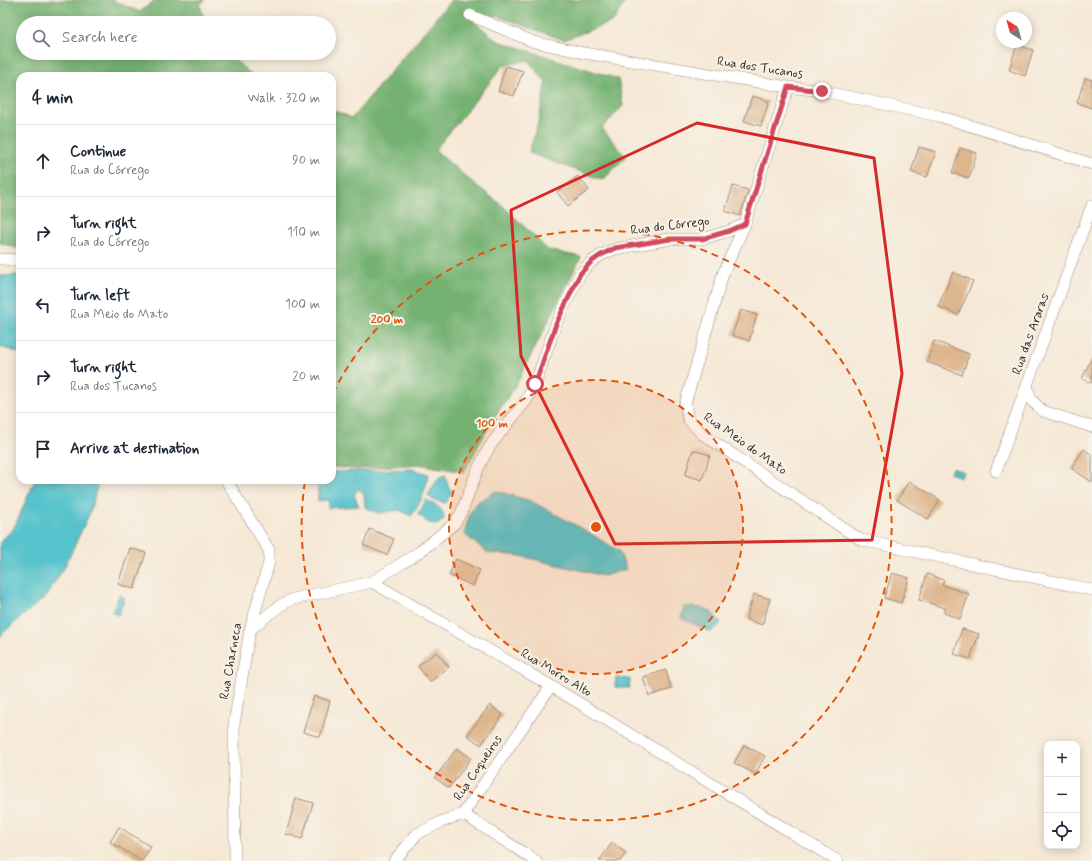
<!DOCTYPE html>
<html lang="en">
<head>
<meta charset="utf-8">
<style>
  :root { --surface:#fff; --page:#f6f6f7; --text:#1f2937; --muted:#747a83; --line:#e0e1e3 }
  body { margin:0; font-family:Mynerve,sans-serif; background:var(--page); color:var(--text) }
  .controls { position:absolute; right:12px; bottom:12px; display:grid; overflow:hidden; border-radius:8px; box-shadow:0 2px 10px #0003 }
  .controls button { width:36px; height:36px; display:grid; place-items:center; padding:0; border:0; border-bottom:1px solid var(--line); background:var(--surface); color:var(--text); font:20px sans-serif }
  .compass { position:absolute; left:996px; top:12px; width:36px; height:36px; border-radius:50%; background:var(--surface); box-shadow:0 2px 10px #0003; rotate:323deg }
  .stop { position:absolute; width:12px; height:12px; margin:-9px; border:3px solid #d1495b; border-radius:50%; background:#fff }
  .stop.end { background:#d1495b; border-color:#fff; box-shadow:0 1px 4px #0008 }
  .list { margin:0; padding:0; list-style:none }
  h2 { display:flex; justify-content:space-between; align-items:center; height:52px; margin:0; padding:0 16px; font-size:17px }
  h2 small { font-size:13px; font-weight:400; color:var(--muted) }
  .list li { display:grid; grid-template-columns:26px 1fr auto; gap:12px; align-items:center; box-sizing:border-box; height:72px; padding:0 16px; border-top:1px solid var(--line) }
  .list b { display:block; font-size:15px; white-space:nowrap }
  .list p { margin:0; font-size:13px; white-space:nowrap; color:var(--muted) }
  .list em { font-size:13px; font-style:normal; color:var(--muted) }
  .icon { flex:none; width:22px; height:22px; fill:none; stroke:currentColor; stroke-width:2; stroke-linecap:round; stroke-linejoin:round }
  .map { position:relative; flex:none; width:1092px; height:861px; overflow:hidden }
  .search { position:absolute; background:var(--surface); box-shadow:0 2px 10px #0003; left:16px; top:16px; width:320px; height:44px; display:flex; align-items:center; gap:10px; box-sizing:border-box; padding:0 14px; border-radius:22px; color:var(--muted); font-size:15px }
  .panel { position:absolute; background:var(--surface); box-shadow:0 2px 10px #0003; left:16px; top:72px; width:320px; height:412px; border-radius:12px }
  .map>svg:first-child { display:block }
</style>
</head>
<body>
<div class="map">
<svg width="1092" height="861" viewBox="0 0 1092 861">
  <rect width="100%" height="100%" fill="#f7f3e8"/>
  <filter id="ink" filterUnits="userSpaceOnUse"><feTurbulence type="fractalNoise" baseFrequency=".025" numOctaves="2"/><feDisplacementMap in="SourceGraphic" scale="8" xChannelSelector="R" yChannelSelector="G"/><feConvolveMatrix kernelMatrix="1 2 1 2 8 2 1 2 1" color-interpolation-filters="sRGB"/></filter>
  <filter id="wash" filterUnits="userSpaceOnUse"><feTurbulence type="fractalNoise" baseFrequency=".012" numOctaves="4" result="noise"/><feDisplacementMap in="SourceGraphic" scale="16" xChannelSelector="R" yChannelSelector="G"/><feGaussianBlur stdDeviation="0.9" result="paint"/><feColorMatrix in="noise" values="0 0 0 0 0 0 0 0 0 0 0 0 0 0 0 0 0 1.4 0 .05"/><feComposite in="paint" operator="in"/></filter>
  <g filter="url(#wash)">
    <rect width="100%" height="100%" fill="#f6e8d6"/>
    <path fill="#75b272" stroke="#586e48" d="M0 0H112L140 12 155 0H205L200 4 205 23H23V53H227L253 76H20V249L0 243Z
      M451 0H626L614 21 564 40 500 17 462 12 498 41 618 79 623 106 602 128 626 157 603 180 529 153 539 119 546 83 528 60 503 66 435 150 467 178 503 206 548 250 581 257 518 381 488 428 464 472 418 464 357 469 332 467V110L352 118Z"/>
    <path fill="#56c3cc" stroke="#487675" d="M20 275V353L0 347V276Z
      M952 468 964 472 961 477 950 473Z
      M412 469 428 474C426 490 421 503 411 516L399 510 378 513 365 507 364 493 358 489 354 495 359 506 328 508 329 500 318 501V486L290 480H332V472Z
      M445 475 448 486 452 492 446 503 433 500 428 495 439 477Z
      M35 480H99L90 512 65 566 46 596 4 632 0 637V542L14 528Z
      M496 491 531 501 579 527 619 551 626 569 604 576 521 556 488 553 464 534 470 513 478 502Z
      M426 500C436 506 443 506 444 519L437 525 427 522 421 516 418 515Z
      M119 595 125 598 118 615 112 612Z
      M684 607C705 607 708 607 721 623L711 632 681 618Z
      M616 678 630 679 629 688 615 687Z"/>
    <g id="blocks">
      <path fill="#deb68e" d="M1017 45 1033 50 1025 76 1009 70Z
        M506 66 523 71 514 96 498 91Z
        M1085 78 1092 80V108L1077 103Z
        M752 96 769 101 761 126 744 121Z
        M919 147 936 152 927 177 911 172Z
        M960 148 977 153 969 178 952 173Z
        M578 176 589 190 568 206 557 192Z
        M733 186 748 190 740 216 725 211Z
        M953 272 973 281 958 315 938 306Z
        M741 310 757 315 749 341 732 335Z
        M934 341 969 354 962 375 927 362Z
        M1092 357V383L1082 379Z
        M1084 449 1092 455V482L1071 468Z
        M693 450 710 455 702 480 685 475Z
        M909 481 940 500 928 519 897 500Z
        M370 529 394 539 387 555 363 545Z
        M130 548 146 553 134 589 118 584Z
        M456 559 480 570 473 586 449 575Z
        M892 573 909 578 901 603 884 598Z
        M927 574 944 580 942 585 969 594 960 619 944 613 945 608 919 600Z
        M754 594 770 599 762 625 746 619Z
        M962 629 979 634 970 659 954 654Z
        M436 652 449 667 430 682 418 666Z
        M666 670 671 689 649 696 643 677Z
        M314 696 330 701 320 737 303 732Z
        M490 705 503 715 481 745 467 735Z
        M744 745 765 756 755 774 734 763Z
        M457 748 471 758 449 788 435 778Z
        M296 798 313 803 302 839 286 834Z
        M119 827 151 847 142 861 110 842Z
        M612 843 626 853 620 861H599Z"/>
    </g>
  </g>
  <g filter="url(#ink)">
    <use href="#blocks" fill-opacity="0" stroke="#98897a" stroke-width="1"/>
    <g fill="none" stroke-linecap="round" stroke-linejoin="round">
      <g stroke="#98897a" stroke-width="12">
        <path id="minor" d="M470 15 534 42 584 53 788 87 822 91 939 116 1092 164
          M788 87 745 224 723 274 685 404 688 419 702 434 861 540 1092 590
          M0 259 20 260
          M1027 385 1031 400 1043 411 1092 427
          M996 471 1092 205
          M226 480 269 550V562L250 630 234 724 235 861
          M372 582 418 553 455 523 462 511 478 469 486 453 493 442 526 401 535 384 556 324 580 274 591 262 601 255 615 249 670 239H702L729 231 745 224
          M250 630 269 614 281 605 293 599 372 582 551 686 838 861
          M463 814 536 861
          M394 861 417 834 441 822 463 814 551 686"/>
      </g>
      <use href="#minor" stroke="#fff" stroke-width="11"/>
    </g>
  </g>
  <g fill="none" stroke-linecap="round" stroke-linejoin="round" filter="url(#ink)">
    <path stroke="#d1495b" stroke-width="5" d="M535 384 556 324 580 274 591 262 601 255 615 248 670 239H702L729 231 745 224 788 87 822 91"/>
  </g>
  <path fill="none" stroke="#d62828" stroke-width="3" stroke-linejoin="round" d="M697 123 874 158 902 374 872 540 615 544 521 356 511 210Z"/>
  <circle cx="596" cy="527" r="147" fill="#df570d" fill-opacity=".12"/>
  <g fill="none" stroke="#df570d" stroke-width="2" stroke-dasharray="7 5">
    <circle cx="596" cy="527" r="147"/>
    <path d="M333 393A295 295 0 1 1 305 481"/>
  </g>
  <g text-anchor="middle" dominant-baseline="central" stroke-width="4" stroke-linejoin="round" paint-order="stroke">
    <g font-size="13" fill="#3b2a1e" stroke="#f7f3e8">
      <text transform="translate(760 68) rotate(9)">Rua dos Tucanos</text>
      <text transform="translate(670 226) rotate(-7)">Rua do Córrego</text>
      <text transform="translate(1031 334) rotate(-70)">Rua das Araras</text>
      <text transform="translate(745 444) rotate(35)">Rua Meio do Mato</text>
      <text transform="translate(231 661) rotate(-80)">Rua Charneca</text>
      <text transform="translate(556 673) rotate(31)">Rua Morro Alto</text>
      <text transform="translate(478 768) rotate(-56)">Rua Coqueiros</text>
    </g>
  </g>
  <circle cx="596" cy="527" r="6" fill="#df570d" stroke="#f7f3e8" stroke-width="2"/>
  <g font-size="12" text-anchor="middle" font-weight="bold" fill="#df570d" stroke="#f7f3e8" stroke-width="4" stroke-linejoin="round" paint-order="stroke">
    <text x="387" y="323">200 m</text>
    <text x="492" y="427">100 m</text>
  </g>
</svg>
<div class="controls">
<button>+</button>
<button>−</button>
<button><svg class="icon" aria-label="locate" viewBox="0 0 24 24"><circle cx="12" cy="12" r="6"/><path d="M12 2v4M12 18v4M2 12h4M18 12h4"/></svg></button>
</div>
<svg class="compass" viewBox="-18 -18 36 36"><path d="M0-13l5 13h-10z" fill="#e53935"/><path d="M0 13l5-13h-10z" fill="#747a83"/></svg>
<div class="stop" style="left:535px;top:384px"></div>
<div class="stop end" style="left:822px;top:91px"></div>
<div class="search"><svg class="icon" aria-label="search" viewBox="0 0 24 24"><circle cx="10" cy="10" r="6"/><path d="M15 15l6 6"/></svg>Search here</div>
<section class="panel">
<h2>4 min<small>Walk · 320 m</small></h2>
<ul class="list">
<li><svg class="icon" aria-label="ahead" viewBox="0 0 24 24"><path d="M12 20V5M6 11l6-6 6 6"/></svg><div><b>Continue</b><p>Rua do Córrego</p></div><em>90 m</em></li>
<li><svg class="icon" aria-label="right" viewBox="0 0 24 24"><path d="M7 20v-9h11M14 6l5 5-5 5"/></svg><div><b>Turn right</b><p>Rua do Córrego</p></div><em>110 m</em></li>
<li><svg class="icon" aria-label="left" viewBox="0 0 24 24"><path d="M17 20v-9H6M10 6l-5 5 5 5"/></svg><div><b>Turn left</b><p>Rua Meio do Mato</p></div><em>100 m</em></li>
<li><svg class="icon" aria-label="right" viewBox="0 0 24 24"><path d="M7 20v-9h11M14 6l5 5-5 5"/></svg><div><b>Turn right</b><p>Rua dos Tucanos</p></div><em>20 m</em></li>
<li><svg class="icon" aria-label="arrive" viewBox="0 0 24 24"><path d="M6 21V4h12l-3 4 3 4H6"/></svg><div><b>Arrive at destination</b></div></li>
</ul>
</section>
</div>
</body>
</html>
